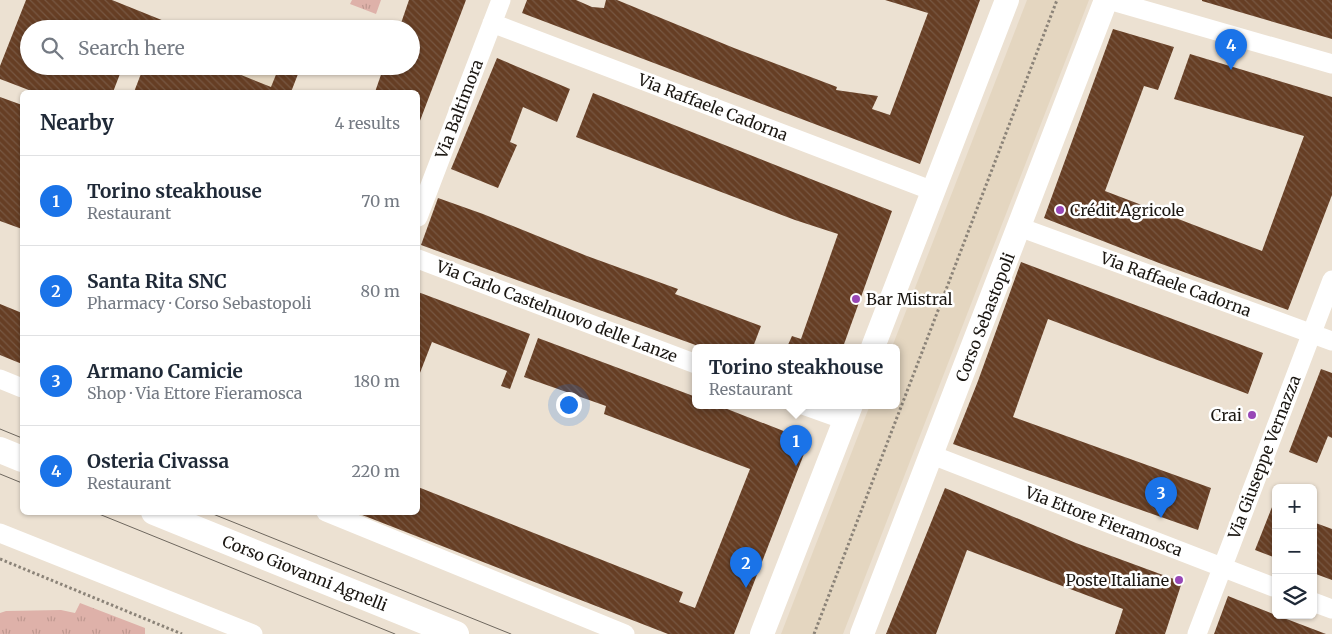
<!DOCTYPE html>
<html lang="en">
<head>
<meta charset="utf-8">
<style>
  :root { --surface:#fff; --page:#f6f6f7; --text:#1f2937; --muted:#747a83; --line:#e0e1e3; --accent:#1a73e8 }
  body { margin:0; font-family:Merriweather,serif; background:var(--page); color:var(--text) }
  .controls { position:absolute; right:15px; bottom:15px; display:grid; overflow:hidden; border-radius:8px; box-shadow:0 1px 4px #0004 }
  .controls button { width:45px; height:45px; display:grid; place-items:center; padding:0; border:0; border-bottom:1px solid var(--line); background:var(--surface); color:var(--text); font:25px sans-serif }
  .you { position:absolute; left:568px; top:404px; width:18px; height:18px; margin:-12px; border:4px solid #fff; border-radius:50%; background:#1a73e8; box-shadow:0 0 0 8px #1a73e833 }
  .badge { display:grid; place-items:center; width:32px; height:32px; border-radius:50%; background:var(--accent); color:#fff; font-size:16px; font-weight:700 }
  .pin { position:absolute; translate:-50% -41px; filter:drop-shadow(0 1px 2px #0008) }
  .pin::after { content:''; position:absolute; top:26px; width:18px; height:15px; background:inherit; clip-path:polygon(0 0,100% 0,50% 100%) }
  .popup { position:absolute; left:692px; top:344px; width:208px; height:65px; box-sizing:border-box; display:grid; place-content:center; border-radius:8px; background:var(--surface); filter:drop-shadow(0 1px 4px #0005); font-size:16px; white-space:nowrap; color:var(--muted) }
  .popup b { font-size:19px; color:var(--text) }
  .popup::after { content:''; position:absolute; left:50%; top:100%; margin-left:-10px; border:10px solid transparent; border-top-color:var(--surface) }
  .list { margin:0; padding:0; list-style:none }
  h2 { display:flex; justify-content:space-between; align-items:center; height:65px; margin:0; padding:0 20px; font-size:21px }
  h2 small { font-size:16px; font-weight:400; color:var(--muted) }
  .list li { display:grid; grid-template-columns:32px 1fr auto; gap:15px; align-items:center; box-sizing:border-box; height:90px; padding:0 20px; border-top:1px solid var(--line) }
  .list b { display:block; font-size:19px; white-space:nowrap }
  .list p { margin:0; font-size:16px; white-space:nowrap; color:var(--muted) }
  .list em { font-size:16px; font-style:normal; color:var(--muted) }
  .icon { flex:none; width:28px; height:28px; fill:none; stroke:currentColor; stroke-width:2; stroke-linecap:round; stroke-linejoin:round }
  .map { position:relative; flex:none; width:1332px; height:634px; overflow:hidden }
  .search { position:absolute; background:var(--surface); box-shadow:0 1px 4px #0004; left:20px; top:20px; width:400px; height:55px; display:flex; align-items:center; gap:12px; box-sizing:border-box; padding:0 18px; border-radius:28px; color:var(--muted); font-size:19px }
  .panel { position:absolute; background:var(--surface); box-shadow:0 1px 4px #0004; left:20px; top:90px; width:400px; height:425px; border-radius:8px }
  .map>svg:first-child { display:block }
</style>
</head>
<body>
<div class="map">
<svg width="1332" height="634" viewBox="0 0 1332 634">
  <defs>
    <pattern id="grass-tufts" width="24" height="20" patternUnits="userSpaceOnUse" patternTransform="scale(1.25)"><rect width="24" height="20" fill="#deb1a9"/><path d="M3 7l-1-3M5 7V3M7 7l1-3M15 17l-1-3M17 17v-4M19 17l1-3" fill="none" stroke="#be9890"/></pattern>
    <pattern id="building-back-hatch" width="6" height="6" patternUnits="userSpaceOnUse" patternTransform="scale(1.25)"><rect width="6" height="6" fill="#663e24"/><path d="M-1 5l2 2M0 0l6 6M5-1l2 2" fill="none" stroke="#775742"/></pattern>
  </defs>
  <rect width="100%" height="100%" fill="#ece1d2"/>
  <path fill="#e4d6c0" d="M1027 0H1089L843 634H781L870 405H896V347H892Z
    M144 66H278L298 74 291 92H134Z"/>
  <path fill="url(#grass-tufts)" d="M352 0H381L376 14 350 4Z
    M80 603 145 628V634H0V613L6 611 61 610 75 613Z"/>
  <path fill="url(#building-back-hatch)" d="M26 0H112L184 29H29V66H123L113 92H34L0 79V66Z
    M409 0H466L418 126V92H375L384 66H411V29H399Z
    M527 0H576L592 7 604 8 606 0H617L734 48 837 87 836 90 878 96 872 109 890 115 928 13 885 0H980L920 164 522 13Z
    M1202 0H1332V39L1202 1Z
    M1113 29 1174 47 1158 90 1144 86 1105 191 1262 251 1304 136 1174 99 1190 54 1332 97V195L1288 310 1159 263 1044 218Z
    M497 58 570 89 557 122 523 107 510 142 517 145 498 188 451 169Z
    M144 66H219L271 87 279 67 298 74 291 92H134Z
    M593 93 892 211 843 347H787L792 336 801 339 838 234 795 220 576 137Z
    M0 97 22 105V229L0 221Z
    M438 198 483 214 587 256 678 289 675 294 761 326 753 347H701L421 245Z
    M1021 262 1263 353 1248 394 1048 319 1013 417 1211 488 1198 530 953 444 978 381Z
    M418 292 530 334 510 389 501 386 507 371 432 342 418 378Z
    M0 304 22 313V364L0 355Z
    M538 338 696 397V405H717L809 441 734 634H668L357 513 418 512V487L683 592 679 602 695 608 750 469 604 414 606 406 524 377Z
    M1321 369 1332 373V438L1328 436 1317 463 1289 452Z
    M945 488 1076 543 1182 582 1165 634H1115L1123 609 967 550 936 634H886Z
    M1276 497V558L1255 550Z
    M1313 522 1332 529V580L1313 573Z
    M1228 596 1276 615 1326 634H1214Z"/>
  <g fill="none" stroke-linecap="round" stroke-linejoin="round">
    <path stroke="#8b8378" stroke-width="3" stroke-dasharray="2.5 2.5" stroke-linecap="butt" d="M0 559 182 634
      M814 634 1057 0"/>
    <path stroke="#fff" stroke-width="19" d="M1109 0 1332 64
      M492 23 933 191
      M418 217 501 0
      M1019 227 1332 341
      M418 259 696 364
      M0 379 22 388
      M803 405 845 420
      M932 455 1276 588
      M326 512 625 634
      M0 533 253 634
      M1313 602 1332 609
      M1197 634 1332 280"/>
    <path stroke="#fff" stroke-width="24" d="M873 347 1007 0
      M762 634 851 405
      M862 634 1106 0"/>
    <path stroke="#fff" stroke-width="26" d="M0 450 22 459
      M154 512 456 634"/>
    <path stroke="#6e675e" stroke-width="1" d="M0 429 22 438
      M0 474 22 483
      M94 512 395 634
      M208 512 511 634"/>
  </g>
  <g fill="#9847b6" stroke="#fff" stroke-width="2">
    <circle cx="1060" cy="210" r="5"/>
    <circle cx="856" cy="299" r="5"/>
    <circle cx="1252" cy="415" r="5"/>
    <circle cx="1179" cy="580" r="5"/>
  </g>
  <g text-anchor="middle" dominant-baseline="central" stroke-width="5" stroke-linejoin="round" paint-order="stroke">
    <g font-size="16" fill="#1b1712" stroke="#fff">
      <text transform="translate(713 107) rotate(21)">Via Raffaele Cadorna</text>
      <text transform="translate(459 109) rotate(-69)">Via Baltimora</text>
      <text transform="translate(1176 284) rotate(20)">Via Raffaele Cadorna</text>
      <text transform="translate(557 311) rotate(21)">Via Carlo Castelnuovo delle Lanze</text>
      <text transform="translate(985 317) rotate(-69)">Corso Sebastopoli</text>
      <text transform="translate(1264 457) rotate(-69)">Via Giuseppe Vernazza</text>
      <text transform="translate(1104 521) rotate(21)">Via Ettore Fieramosca</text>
      <text transform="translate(305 573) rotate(22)">Corso Giovanni Agnelli</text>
    </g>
    <g font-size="16" fill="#1b1712" stroke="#fff" text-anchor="start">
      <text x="1070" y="210">Crédit Agricole</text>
      <text x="866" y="299">Bar Mistral</text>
      <text x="1242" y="415" text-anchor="end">Crai</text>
      <text x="1169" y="580" text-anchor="end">Poste Italiane</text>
    </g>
  </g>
</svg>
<div class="controls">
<button>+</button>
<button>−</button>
<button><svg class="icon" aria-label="layers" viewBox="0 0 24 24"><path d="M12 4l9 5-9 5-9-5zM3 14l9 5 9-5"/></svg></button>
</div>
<div class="you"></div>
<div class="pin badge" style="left:796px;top:466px">1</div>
<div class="popup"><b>Torino steakhouse</b>Restaurant</div>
<div class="pin badge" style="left:746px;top:588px">2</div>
<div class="pin badge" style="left:1161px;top:518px">3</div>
<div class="pin badge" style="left:1231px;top:70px">4</div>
<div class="search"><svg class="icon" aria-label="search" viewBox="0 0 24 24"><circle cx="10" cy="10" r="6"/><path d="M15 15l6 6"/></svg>Search here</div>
<section class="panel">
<h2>Nearby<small>4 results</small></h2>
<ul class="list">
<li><span class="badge">1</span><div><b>Torino steakhouse</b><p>Restaurant</p></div><em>70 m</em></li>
<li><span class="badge">2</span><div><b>Santa Rita SNC</b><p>Pharmacy · Corso Sebastopoli</p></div><em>80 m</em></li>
<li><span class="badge">3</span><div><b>Armano Camicie</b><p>Shop · Via Ettore Fieramosca</p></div><em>180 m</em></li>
<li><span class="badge">4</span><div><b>Osteria Civassa</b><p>Restaurant</p></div><em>220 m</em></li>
</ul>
</section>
</div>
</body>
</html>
